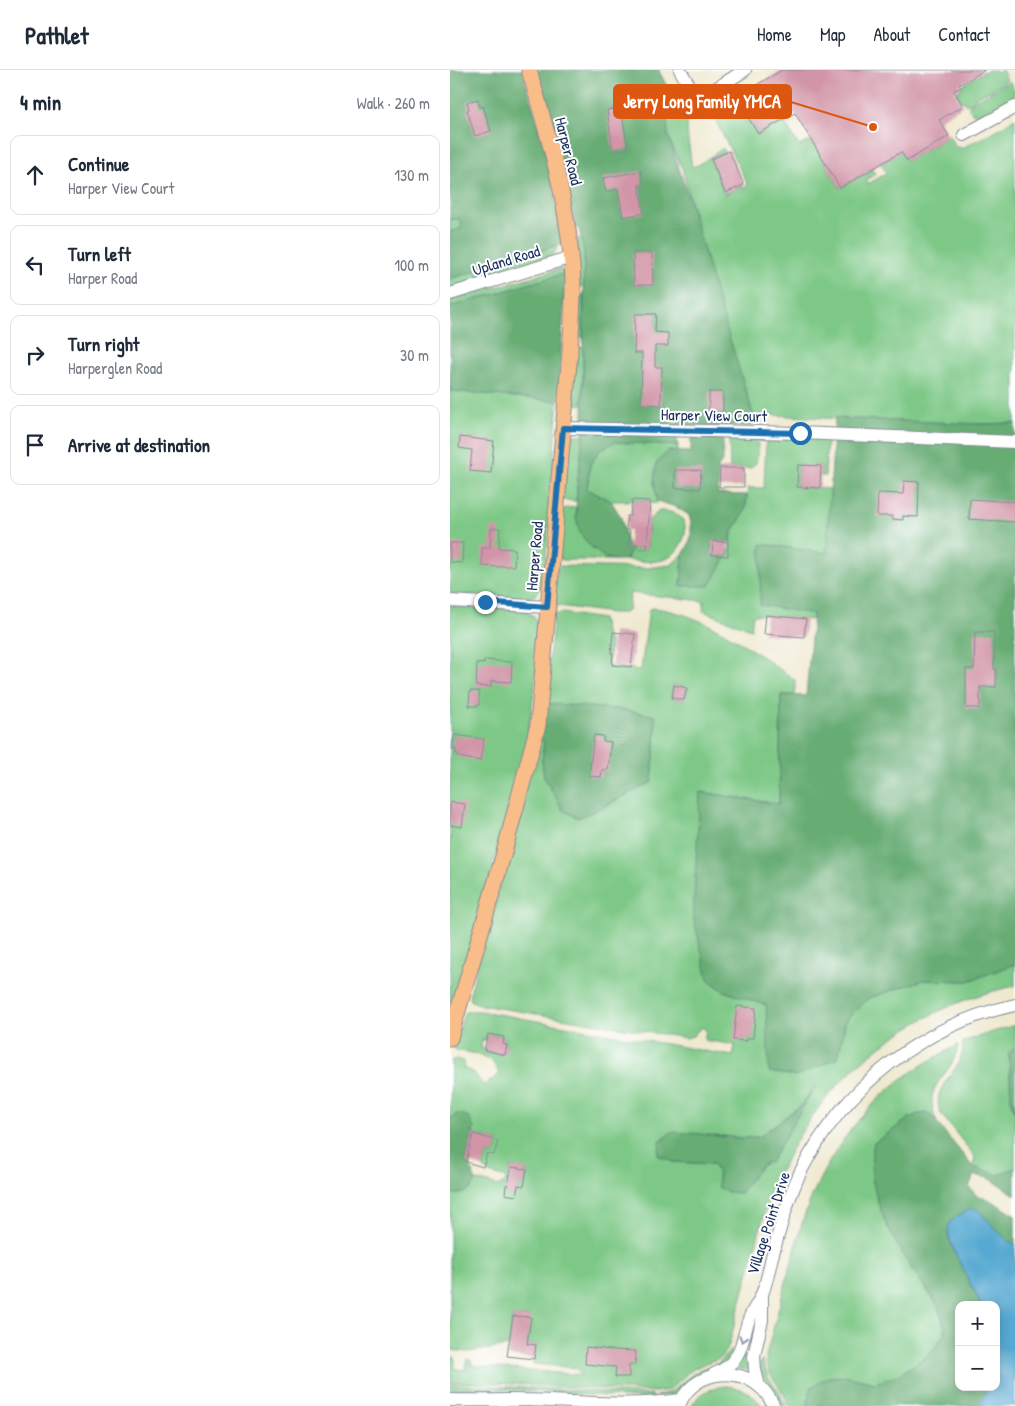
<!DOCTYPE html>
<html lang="en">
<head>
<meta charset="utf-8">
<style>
  :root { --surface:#fff; --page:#f2f2f3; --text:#1f2937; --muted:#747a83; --line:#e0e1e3 }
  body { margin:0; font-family:"Patrick Hand",sans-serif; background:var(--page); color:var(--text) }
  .controls { position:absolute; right:15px; bottom:15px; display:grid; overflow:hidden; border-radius:10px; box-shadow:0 2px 12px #0003 }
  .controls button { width:45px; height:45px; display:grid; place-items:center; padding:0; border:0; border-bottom:1px solid var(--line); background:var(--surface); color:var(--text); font:25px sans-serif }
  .stop { position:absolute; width:15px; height:15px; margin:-11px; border:4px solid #1f6fb2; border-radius:50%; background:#fff }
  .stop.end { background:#1f6fb2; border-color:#fff; box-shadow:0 1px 5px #0008 }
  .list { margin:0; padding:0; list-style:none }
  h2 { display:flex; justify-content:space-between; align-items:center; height:65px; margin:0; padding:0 20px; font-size:21px }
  h2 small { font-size:16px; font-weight:400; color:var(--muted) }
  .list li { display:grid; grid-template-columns:32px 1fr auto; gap:15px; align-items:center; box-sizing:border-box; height:80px; margin:0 10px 10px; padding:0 10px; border:1px solid var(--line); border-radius:10px }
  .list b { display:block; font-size:19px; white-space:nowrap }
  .list p { margin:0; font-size:16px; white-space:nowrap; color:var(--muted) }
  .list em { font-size:16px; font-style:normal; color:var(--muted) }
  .icon { flex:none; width:28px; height:28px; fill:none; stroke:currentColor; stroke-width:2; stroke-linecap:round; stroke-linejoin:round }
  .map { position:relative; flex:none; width:565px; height:1336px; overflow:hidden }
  header { display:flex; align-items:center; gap:30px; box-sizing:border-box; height:70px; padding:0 25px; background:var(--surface); border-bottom:1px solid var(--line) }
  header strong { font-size:24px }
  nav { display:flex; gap:28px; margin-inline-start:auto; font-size:18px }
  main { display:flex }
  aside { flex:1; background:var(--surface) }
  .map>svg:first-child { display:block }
</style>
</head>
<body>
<header>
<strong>Pathlet</strong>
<nav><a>Home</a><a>Map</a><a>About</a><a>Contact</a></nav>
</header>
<main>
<aside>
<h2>4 min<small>Walk · 260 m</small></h2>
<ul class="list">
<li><svg class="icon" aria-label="ahead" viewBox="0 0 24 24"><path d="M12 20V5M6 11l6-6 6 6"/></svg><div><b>Continue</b><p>Harper View Court</p></div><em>130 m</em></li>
<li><svg class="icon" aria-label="left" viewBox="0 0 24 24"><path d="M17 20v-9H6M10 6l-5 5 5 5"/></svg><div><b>Turn left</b><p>Harper Road</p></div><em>100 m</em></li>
<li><svg class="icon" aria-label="right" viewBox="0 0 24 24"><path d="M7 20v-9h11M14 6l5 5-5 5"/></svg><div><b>Turn right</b><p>Harperglen Road</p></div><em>30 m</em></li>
<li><svg class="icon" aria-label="arrive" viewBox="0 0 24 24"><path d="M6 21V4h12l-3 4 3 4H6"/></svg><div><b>Arrive at destination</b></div></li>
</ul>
</aside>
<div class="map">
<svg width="565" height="1336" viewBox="0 0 565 1336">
  <rect width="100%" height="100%" fill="#fff"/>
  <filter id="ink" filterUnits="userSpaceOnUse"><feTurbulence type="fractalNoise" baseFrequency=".02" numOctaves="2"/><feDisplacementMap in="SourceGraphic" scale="10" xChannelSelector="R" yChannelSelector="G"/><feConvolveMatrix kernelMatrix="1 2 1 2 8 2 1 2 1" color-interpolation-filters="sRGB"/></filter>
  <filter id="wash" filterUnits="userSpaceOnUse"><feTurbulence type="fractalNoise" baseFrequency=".0096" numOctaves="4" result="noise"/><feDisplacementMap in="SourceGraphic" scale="20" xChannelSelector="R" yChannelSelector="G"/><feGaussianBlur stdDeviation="1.12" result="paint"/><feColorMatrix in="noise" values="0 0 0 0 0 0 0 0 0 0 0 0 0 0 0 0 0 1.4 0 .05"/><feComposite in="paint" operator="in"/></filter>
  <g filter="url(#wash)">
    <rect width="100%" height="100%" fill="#eee7cc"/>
    <path fill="#7dc886" stroke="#4c7c72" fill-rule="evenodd" d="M537 0H546L547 2 552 0 557 10 540 21 528 25 521 33 516 35 514 31 512 32 506 22 512 18 511 16Z
      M559 11 565 21 562 30 536 45 532 46 522 43 518 37 528 28 538 24Z
      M222 26 231 43 236 41 238 70 242 97 248 95 273 78 275 82 260 89 275 124 293 116 294 118 298 115 261 42 287 28 308 64 333 50 349 76 361 70 390 118 422 99 425 104 416 110 418 114 437 103 431 94 451 82 457 91 499 66 506 77 512 78 552 57 565 48V353C479 357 389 348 303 344 278 265 253 186 234 105 231 91 219 74 218 63 216 47 215 41 222 26Z
      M0 149H10L12 158 0 162Z
      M131 167 134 181V218L129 216 127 170Z
      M109 175 104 184 89 191 0 218V209Z
      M110 199 116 203 0 237V230Z
      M133 224V268L128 266 129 227Z
      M133 277 132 335 122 333 126 278Z
      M0 321 108 331 94 512 85 525 79 528 0 524Z
      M279 364 305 366C310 374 308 384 306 393L301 398H280Z
      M125 365H132L133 367 127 418 126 431 113 430 118 369Z
      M318 367 376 369 377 372 375 406H371V396L348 395 347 417 381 419 376 483 311 474 363 544V550L316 545H303L301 559 253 541 254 531 180 523 179 540 174 543H163L109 536 104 532 107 498 110 496 195 498 221 495 233 484 231 516 274 491 278 486 282 463 295 441 298 418H314L316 370Z
      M165 372 228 376V382L218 381 204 411 207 433H200V431L182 430 175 431H161L137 420 140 395 150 380Z
      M124 437H126V447L155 488 165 490H113L109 488 112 439Z
      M209 441C217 441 226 442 231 448 242 459 230 482 218 488 205 494 190 491 176 490L182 478 197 479 199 450Z
      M0 535 73 540 84 546 88 552 90 561 84 622 77 672 0 952Z
      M205 538C248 544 282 566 317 590 326 597 336 603 345 610V625H331L329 734 251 722 273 921 316 935 388 988 396 949 419 928 473 910 519 911 565 894V916C549 919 533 924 518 929 435 959 367 1021 331 1100 318 1127 311 1155 304 1183 295 1215 287 1246 278 1278L270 1288 249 1296 239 1302 219 1320 206 1322 46 1313H0V1287H5V1299L15 1300 17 1289 20 1290 24 1295 32 1297H36L132 1305 126 1298 83 1294 86 1275 77 1274 80 1247 63 1246 58 1276 19 1282 0 1280V1112L22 1117 26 1111 35 1112 49 1116 55 1113 56 1108 39 1103 33 1097 37 1083 44 1085 48 1071 23 1064 24 1057 7 1044 0 1049 1 991C6 988 9 989 14 992V999C29 1002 25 1009 35 1015L49 1004C40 979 22 986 4 979L14 943 18 941H31L283 986 285 975 254 970 256 960 251 957 243 966 236 968 31 935 22 931 19 927 89 669 94 671 92 691 94 707 113 740 128 748 145 741 202 712 206 661 205 646 176 640 94 633 104 545 112 543 152 549 156 566 160 571 158 596 191 600 199 539ZM224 615 237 618 234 630 222 628ZM38 964 54 967 53 974 57 975 50 984 34 980V979L31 978 32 970H36ZM363 1019 317 1092 310 1097 290 1123 268 1103 263 1094 223 1092 208 1085 265 1065 291 1068 309 1067 350 1036ZM61 1097 77 1100 74 1116 58 1114ZM57 1115 68 1117 66 1126 55 1124Z
      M565 955V977L559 983 561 1032 565 1042V1098L548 1105 523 1097 525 1087 491 1044C478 1013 515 1004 513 972L533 965Z
      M508 975C504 1009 469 1011 487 1052L479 1043 468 1044 458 1049 433 1148 461 1198 488 1236 496 1263 479 1285 447 1306 425 1313 395 1306 358 1333 360 1336H339C333 1316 316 1308 316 1286 325 1252 334 1218 344 1183 348 1167 352 1151 358 1136 377 1087 408 1043 449 1011 467 997 487 986 508 975Z
      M281 1280 282 1285 278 1290 262 1300 255 1302 247 1306 224 1325 206 1326 221 1322 240 1306 249 1300 267 1294Z
      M292 1286 298 1288V1300L284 1298Z
      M312 1290 318 1307 328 1320 336 1336H332C328 1325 320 1318 314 1308 311 1304 310 1298 309 1293Z
      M0 1315C68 1316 135 1321 203 1325V1327L201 1329 48 1319 0 1320Z
      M276 1316C291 1317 303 1323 312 1336H241C250 1323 261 1317 276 1316Z"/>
    <path fill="#66ac73" stroke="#406e68" d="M0 0H72L97 85 114 173 0 209V162L12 158 10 149H0Z
      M86 0H210L209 1 222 26 216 39 218 65 243 141 264 217 303 344V356H225L228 376 165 372 150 380 140 395 137 419 161 431 171 447 178 478H182L176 490H165L155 488 139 475 130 463 126 447 127 418 133 367 134 181 129 159 125 157 117 114Z
      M116 203 108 331 0 321V237Z
      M385 348 531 354 565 353V894L519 911 473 910 419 928 396 949 388 988 346 1006 319 1002 316 935 273 921 258 909 243 846 250 722 329 734 331 625 356 626 363 544 310 535 311 474 376 483Z
      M241 368H273V390L268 397V424L297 425 295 441 282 463 280 472 262 471V485L278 486 274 491 260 516H231L233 484 237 478 241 468V453L239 445 226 437 207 431 204 411 206 394 218 381 241 382Z
      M94 633 176 640 205 646 206 661 202 712 145 741 128 748 113 740 94 707 92 691 94 671 89 669Z
      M565 977V1042L561 1032 559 983Z
      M366 1015 320 1093 317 1092 310 1097 290 1123 277 1122 268 1117V1103L263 1094 223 1092 208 1085 210 1072 221 1062 240 1063 291 1068 309 1067 350 1036Z
      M479 1043 523 1097 548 1105 565 1098V1125L539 1108 524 1105 519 1117 527 1126 538 1129 565 1145V1175C551 1167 540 1153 529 1141L498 1163 500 1172 531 1235H509V1317H537V1319L529 1336H360L358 1333 361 1317 378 1307 395 1306 425 1313 447 1306 479 1285 496 1263C494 1255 492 1245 488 1237 483 1224 469 1211 462 1199 439 1165 413 1114 424 1073L458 1049 468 1044Z
      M7 1044 15 1045 20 1049 22 1055 24 1057 16 1092 20 1095 26 1111C19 1123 14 1125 0 1124V1049Z"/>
    <path fill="#57a9d2" stroke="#396c98" d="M520 1139H525L529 1141 541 1154 557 1170 565 1175V1336H529L537 1317H546V1235H531C525 1218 493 1170 499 1155 501 1148 514 1143 520 1139Z"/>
    <g id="blocks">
      <path fill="#d195a7" d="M332 0H535L509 15 511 17 504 21 513 36 489 50 499 66 457 91 451 82 390 118 345 43 308 64 286 27Z
        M28 29 30 37 33 36 41 61 25 66 17 40 19 39 17 32Z
        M171 38 178 79 163 81 157 40Z
        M279 81 294 115 275 123 261 89Z
        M191 101 193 115H189L194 143 173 147 168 119 156 122 153 108Z
        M183 183H202L203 215H184Z
        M185 244H206L205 262 218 263V276H205V297H212L211 335 191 334 192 283H184Z
        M259 322H273V343H259Z
        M10 367 44 371 41 403 20 401 22 380 9 378Z
        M348 395 371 396 370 418 347 417Z
        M270 398H294V417H269Z
        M225 400H251L250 419 225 418Z
        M454 411 469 412 468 447 453 446V450L442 449V446H427L428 423 453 424Z
        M520 429 565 432V452L519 449Z
        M182 430 200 431 197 479 178 478 180 460H176L177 446H180Z
        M41 458H50L49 478 65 479 64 496H50V497L32 496V478H40Z
        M263 471 278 472V486L262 485Z
        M0 473H13L12 493 0 492Z
        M316 545 356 549 354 567 314 564Z
        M163 562 185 564 181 597 162 595 163 583H161Z
        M525 562H544V599H546V617H530V638H516V599H524Z
        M34 590 62 592 61 612 41 611V617L26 616 27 593 34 594Z
        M224 615 237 618 234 630 222 628Z
        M20 621H29V636H19Z
        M4 665 34 669 30 691 8 687 9 684H6V679H2Z
        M144 665 153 666V671L161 672 158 700H152L151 707 139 706Z
        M0 732 15 734 12 757 0 755Z
        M287 936 306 938 303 968H297V971L283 970Z
        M38 964 54 967 53 974 57 975 55 985 34 980Z
        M23 1064 48 1071 44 1085 37 1083 33 1097 16 1092Z
        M61 1097 77 1099 74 1116 68 1115 66 1126 55 1124 56 1115H58Z
        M63 1246 81 1247 77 1274 86 1275 84 1289 57 1286Z
        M136 1277 161 1280 186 1281 185 1295H179V1307H165L166 1297 135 1294Z"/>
    </g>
  </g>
  <g filter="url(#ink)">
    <use href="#blocks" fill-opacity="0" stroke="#848b95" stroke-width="1"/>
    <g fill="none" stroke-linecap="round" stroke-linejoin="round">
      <g stroke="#848b95" stroke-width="14">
        <path id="minor" d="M230 0 248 30 295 0
          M514 65 565 37
          M0 224 122 187
          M113 358 350 363 565 372
          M0 531 97 537
          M263 1305C268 1302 275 1299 279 1295 293 1283 293 1263 300 1247 303 1239 309 1232 312 1224 317 1212 319 1199 322 1187 330 1158 338 1128 351 1101 394 1017 472 955 565 935
          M309 1316 305 1300 304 1286 312 1250V1226
          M0 1330C33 1331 67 1329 100 1331 143 1333 189 1336 231 1330
          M229 1336C240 1303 285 1294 310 1317 317 1322 320 1329 324 1336"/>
      </g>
      <g stroke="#848b95" stroke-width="17">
        <path id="major" d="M0 968 53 786 88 655 120 281C122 249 125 217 121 185 115 122 97 61 79 0"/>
      </g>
      <use href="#minor" stroke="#fff" stroke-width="12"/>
      <use href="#major" stroke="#f8bd88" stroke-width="15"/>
    </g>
    <defs><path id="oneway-chevron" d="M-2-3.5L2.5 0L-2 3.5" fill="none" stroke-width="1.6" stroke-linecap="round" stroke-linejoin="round" transform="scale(1.25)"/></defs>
    <use stroke="#8d97ae" href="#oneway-chevron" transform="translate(293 1269) rotate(107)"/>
  </g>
  <g fill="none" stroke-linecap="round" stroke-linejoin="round" filter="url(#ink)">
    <path stroke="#1f6fb2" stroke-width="6" d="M35 532 97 537 113 358 350 363"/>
  </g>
  <g text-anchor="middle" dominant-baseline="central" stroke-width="4" stroke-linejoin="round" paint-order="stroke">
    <g font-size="16" fill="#1b2f5e" stroke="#fff">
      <text transform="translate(119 81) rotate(76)">Harper Road</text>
      <text transform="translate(56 190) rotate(-17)">Upland Road</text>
      <text transform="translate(264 345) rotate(1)">Harper View Court</text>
      <text transform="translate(84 486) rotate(-85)">Harper Road</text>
      <text transform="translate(318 1153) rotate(-72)">Village Point Drive</text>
    </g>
  </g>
  <path fill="none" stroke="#de5710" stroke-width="2" d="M423 57L341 32"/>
  <circle fill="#de5710" stroke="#fff" stroke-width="2" cx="423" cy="57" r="5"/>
  <rect fill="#de5710" stroke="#de5710" stroke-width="2" x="164" y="15" width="177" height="33" rx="5"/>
  <g font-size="18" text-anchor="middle" font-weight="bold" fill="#fff">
    <text x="252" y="38">Jerry Long Family YMCA</text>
  </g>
</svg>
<div class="controls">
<button>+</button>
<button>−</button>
</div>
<div class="stop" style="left:350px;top:363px"></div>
<div class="stop end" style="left:35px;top:532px"></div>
</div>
</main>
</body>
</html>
